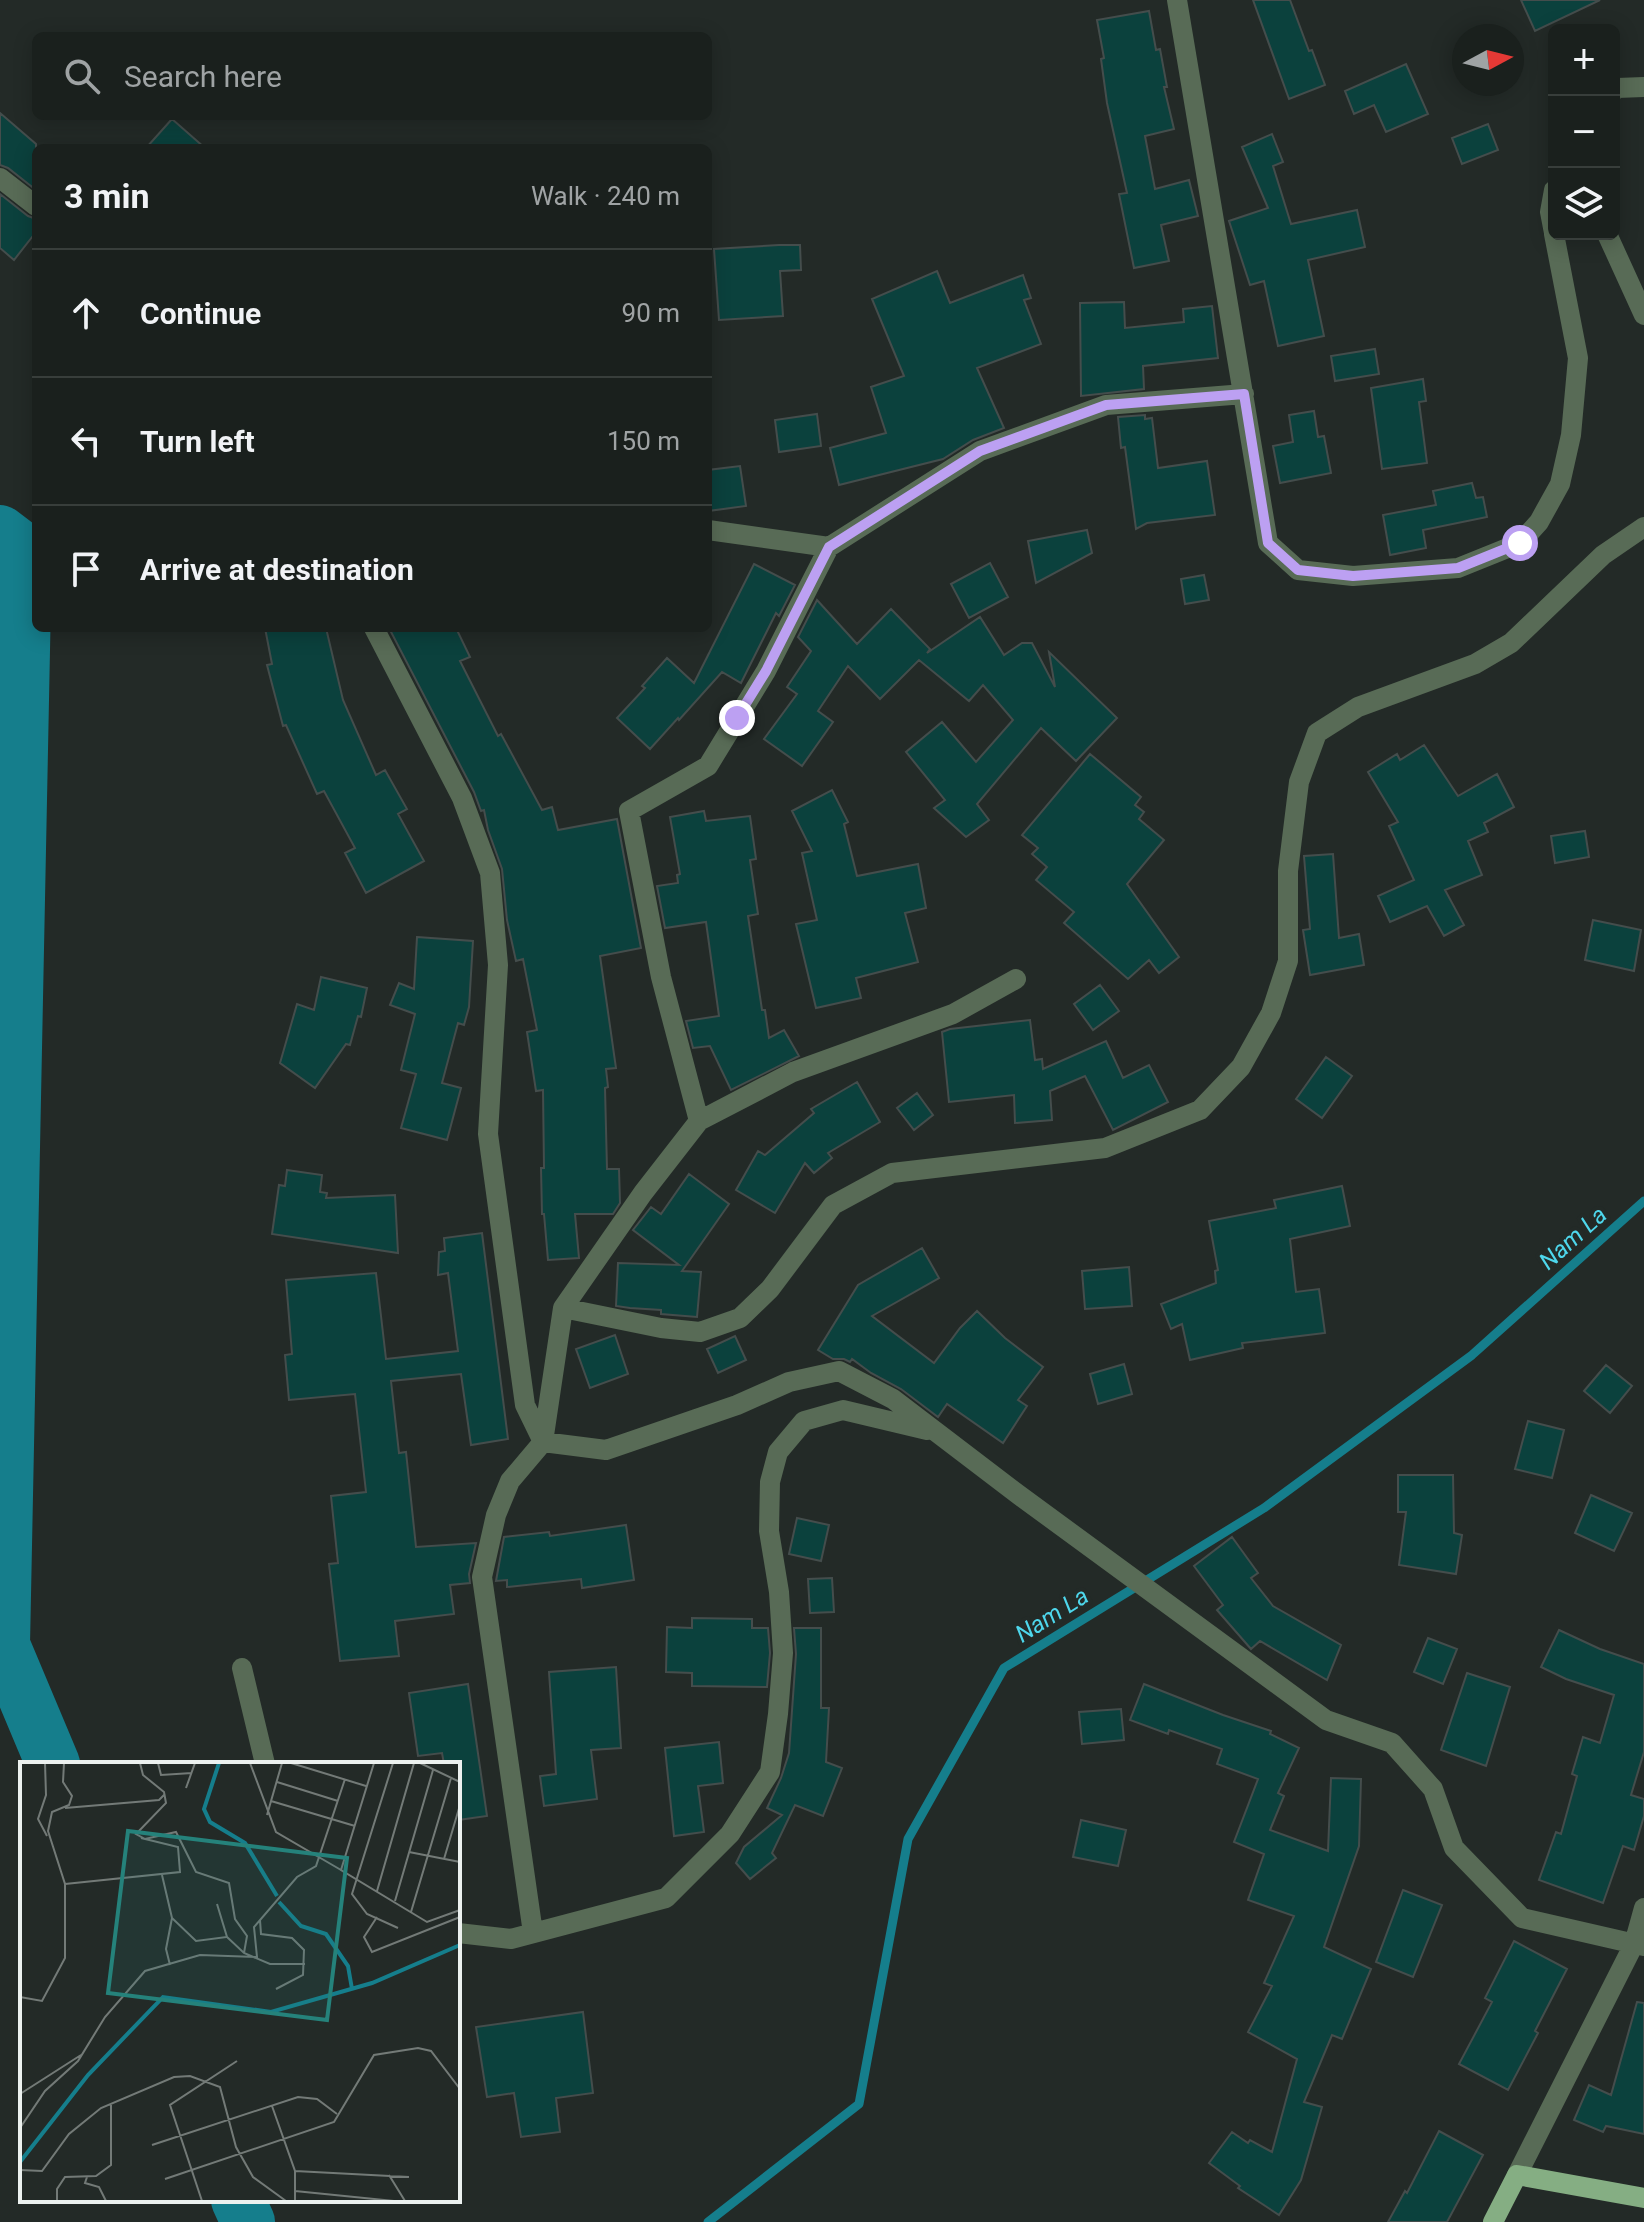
<!DOCTYPE html>
<html lang="en">
<head>
<meta charset="utf-8">
<style>
  :root { --surface:#1a201d; --page:#232826; --text:#f1f3f6; --muted:#9fa3a4; --line:#383e3b }
  body { margin:0; font-family:Roboto,sans-serif; background:var(--page); color:var(--text) }
  .controls { position:absolute; right:24px; top:24px; display:grid; overflow:hidden; border-radius:12px; box-shadow:0 4px 20px #0003 }
  .controls button { width:72px; height:72px; display:grid; place-items:center; padding:0; border:0; border-bottom:2px solid var(--line); background:var(--surface); color:var(--text); font:40px sans-serif }
  .compass { position:absolute; left:1452px; top:24px; width:72px; height:72px; border-radius:50%; background:var(--surface); box-shadow:0 4px 20px #0003; rotate:83deg }
  .stop { position:absolute; width:24px; height:24px; margin:-18px; border:6px solid #bca0f2; border-radius:50%; background:#fff }
  .stop.end { background:#bca0f2; border-color:#fff; box-shadow:0 2px 8px #0008 }
  .list { margin:0; padding:0; list-style:none }
  h2 { display:flex; justify-content:space-between; align-items:center; height:104px; margin:0; padding:0 32px; font-size:34px }
  h2 small { font-size:26px; font-weight:400; color:var(--muted) }
  .list li { display:grid; grid-template-columns:52px 1fr auto; gap:24px; align-items:center; box-sizing:border-box; height:128px; padding:0 32px; border-top:2px solid var(--line) }
  .list b { display:block; font-size:30px; white-space:nowrap }
  .list em { font-size:26px; font-style:normal; color:var(--muted) }
  .icon { flex:none; width:44px; height:44px; fill:none; stroke:currentColor; stroke-width:2; stroke-linecap:round; stroke-linejoin:round }
  .map { position:relative; flex:none; width:1644px; height:2222px; overflow:hidden }
  .search { position:absolute; background:var(--surface); box-shadow:0 4px 20px #0003; left:32px; top:32px; width:680px; height:88px; display:flex; align-items:center; gap:20px; box-sizing:border-box; padding:0 28px; border-radius:12px; color:var(--muted); font-size:30px }
  .panel { position:absolute; background:var(--surface); box-shadow:0 4px 20px #0003; left:32px; top:144px; width:680px; height:488px; border-radius:12px }
  .map>svg:first-child { display:block }
</style>
</head>
<body>
<div class="map">
<svg width="1644" height="2222" viewBox="0 0 1644 2222">
  <rect width="100%" height="100%" fill="#232a27"/>
  <g fill="none" stroke-linecap="round" stroke-linejoin="round">
    <path stroke="#157e8c" stroke-width="9" d="M708 2222 859 2104 908 1839 1004 1668 1264 1508 1472 1355 1644 1201"/>
    <path stroke="#157e8c" stroke-width="54" d="M0 532 25 551 3 1645 53 1764
      M238 2200 248 2222"/>
  </g>
  <path fill="#0b413d" stroke="#444d4c" stroke-width="2" d="M1253 0H1290L1309 51 1312 50 1325 85 1289 99Z
    M1521 0H1600L1535 31Z
    M1149 11 1156 50 1160 49 1167 87H1164L1174 129 1145 136 1155 189 1189 180 1198 216 1161 225 1169 261 1134 268 1119 194 1127 193 1107 103 1101 59 1104 58 1097 20Z
    M1406 64 1428 114 1386 132 1374 105 1354 114 1345 91Z
    M0 113 36 144V190L8 168 0 165Z
    M172 119 205 148H146Z
    M1488 124 1498 150 1462 164 1452 138Z
    M1272 134 1283 162 1273 166 1291 224 1357 210 1365 247 1308 260 1324 336 1278 346 1264 281 1250 285 1229 221 1268 208 1242 147Z
    M0 194 28 216 36 219V232L14 260 0 248Z
    M779 245H800L801 270 780 271 783 316 719 320 714 249Z
    M937 271 950 303 1023 275 1031 298 1024 300 1041 344 977 368 1004 428 973 440 943 459 839 485 830 448 886 433 871 387 904 376 872 299Z
    M1124 302 1125 328 1184 322 1183 309 1212 306 1218 358 1143 366 1144 389 1081 396 1080 303Z
    M1375 349 1379 374 1335 381 1331 356Z
    M1423 379 1426 401 1419 402 1427 463 1382 469 1371 388Z
    M1314 411 1318 437 1324 436 1331 473 1280 483 1273 446 1293 442 1289 415Z
    M817 414 821 446 779 452 775 420Z
    M1145 415V419L1152 418 1158 468 1207 461 1215 515 1147 523 1136 529 1125 447 1121 448 1118 417Z
    M740 466 746 506 708 511V470Z
    M1472 483 1476 498 1483 497 1487 517 1423 530 1426 548 1390 555 1383 515 1436 505 1433 491Z
    M1087 530 1092 553 1036 583 1028 541Z
    M990 563 1008 597 969 618 951 584Z
    M754 564 795 585 779 616 776 613 741 683 722 672 679 720 678 718 650 749 617 718 645 688 642 686 667 658 694 683Z
    M1204 575 1209 600 1185 604 1181 579Z
    M817 600 857 644 891 609 930 649 927 653 980 617 1004 655 1022 643H1032L1055 687 1049 652 1117 718 1076 761 1041 728 977 804 989 820 966 837 934 808 945 800 906 752 942 722 976 762 1013 720 983 685 969 701 919 660 880 699 848 666 818 711 833 722 802 766 764 739 797 694 787 687 811 651 798 637Z
    M265 628H326L343 700 376 775 385 770 407 809 398 814 424 861 366 893 345 853 355 848 324 791 317 794 286 725 283 726 267 665 272 664Z
    M389 628H456L470 657 460 661 498 736 501 734 542 810 552 807 558 830 617 819 641 948 600 956 616 1068 606 1069 608 1087 605 1088 607 1169H619L620 1203 613 1214H575L579 1258 548 1260 544 1214H542L541 1168H544L543 1090 536 1091 527 1032 537 1030 523 959 516 961 507 920 502 869 488 830 484 810 481 811 474 792Z
    M1424 745 1458 796 1497 774 1514 807 1484 823 1488 832 1468 841 1482 875 1445 890 1464 925 1444 936 1427 906 1390 922 1378 896 1414 880 1389 826 1398 822 1368 772 1397 754 1400 760Z
    M1090 754 1141 797 1135 805 1144 812 1139 819 1164 840 1127 884 1179 957 1159 973 1149 960 1128 979 1064 923 1074 912 1036 880 1047 867 1032 854 1038 848 1022 835Z
    M832 790 848 822 844 824 857 876 918 864 926 908 905 913 918 962 856 978 861 998 816 1008 796 924 817 920 802 853 812 851 792 811Z
    M704 811 706 821 750 816 756 859 750 860 758 914 748 916 762 1010H765L769 1038 784 1030 799 1056 731 1090 710 1046 693 1048 686 1021 719 1016 706 922 665 928 657 886 678 883 677 875 680 874 670 817Z
    M1585 831 1589 857 1555 863 1551 836Z
    M1333 854 1339 938 1359 934 1364 965 1310 975 1303 930 1310 929 1304 856Z
    M1593 920 1641 930 1634 971 1585 960Z
    M417 937 473 941 469 1007 464 1025 458 1023 442 1083 461 1088 447 1140 401 1128 416 1074 401 1070 415 1014 390 1005 399 983 414 989Z
    M321 977 367 988 361 1017 358 1016 350 1045 346 1044 315 1088 280 1063 297 1004 314 1010Z
    M1100 985 1119 1011 1093 1030 1074 1004Z
    M1030 1020 1035 1060 1042 1059 1043 1069 1106 1041 1123 1078 1149 1065 1168 1102 1113 1130 1085 1076 1050 1091 1052 1120 1015 1123 1014 1095 949 1102 942 1032 950 1029Z
    M1326 1057 1352 1076 1322 1118 1296 1099Z
    M857 1082 880 1122 828 1153 832 1158 814 1173 805 1163 775 1213 736 1190 758 1151 765 1155 814 1113 811 1109Z
    M917 1093 933 1115 914 1130 897 1108Z
    M287 1170 322 1175 320 1192 327 1193 326 1198 395 1195 398 1253 272 1234 279 1185 285 1186Z
    M689 1174 729 1204 682 1271 701 1272 697 1317 661 1314V1310L630 1308 616 1306 618 1263 679 1265 633 1230 651 1207 661 1214Z
    M1342 1186 1350 1226 1290 1239 1296 1292 1319 1289 1325 1333 1242 1343 1243 1348 1190 1360 1182 1324 1171 1329 1161 1304 1216 1283 1215 1271 1218 1270 1209 1221 1276 1208 1274 1200Z
    M482 1233 508 1439 471 1445 461 1374 391 1381 399 1453 406 1452 416 1547 476 1543 469 1574 470 1583 450 1585 454 1614 395 1621 399 1656 340 1661 329 1564 338 1563 331 1496 366 1492 355 1394 289 1400 285 1355 292 1354 286 1280 376 1273 386 1359 458 1351 448 1273 438 1275 439 1252 445 1251 444 1238Z
    M922 1248 939 1278 872 1316 934 1363 960 1328 977 1311 1005 1338 1043 1367 1018 1400 1027 1406 1003 1443 947 1404 938 1417 901 1389 871 1373 852 1359 850 1362 844 1359H833L818 1350 858 1285Z
    M1129 1267 1132 1306 1085 1309 1082 1271Z
    M615 1335 628 1374 590 1388 576 1349Z
    M735 1336 746 1360 718 1373 707 1349Z
    M1124 1364 1132 1394 1098 1404 1090 1374Z
    M1606 1365 1632 1386 1610 1413 1584 1391Z
    M1528 1421 1564 1430 1552 1478 1515 1469Z
    M1398 1475H1453L1454 1533 1462 1535 1456 1574 1399 1565 1406 1512H1398Z
    M1591 1495 1632 1513 1614 1551 1575 1533Z
    M797 1518 829 1525 821 1561 789 1554Z
    M626 1525 634 1580 582 1588 581 1579 507 1587V1580L496 1581 504 1537 549 1532 550 1536Z
    M1232 1537 1258 1573 1251 1578 1273 1606 1341 1645 1327 1680 1260 1641 1251 1649 1217 1610 1223 1605 1194 1566Z
    M832 1578 834 1612 810 1613 808 1579Z
    M692 1618 752 1619V1628H768L770 1653 767 1687 692 1686V1673L666 1672 667 1627 692 1628Z
    M794 1628H821V1708H829L826 1762 842 1768 823 1816 795 1805 772 1853 776 1858 750 1879 736 1863 744 1847 782 1815 767 1808 781 1778 789 1753 796 1654Z
    M1559 1630 1600 1649 1644 1664V1752L1631 1795 1644 1799V1816L1634 1850 1623 1846 1603 1903 1539 1880 1556 1832 1561 1834 1577 1776 1572 1774 1583 1737 1600 1743 1614 1695 1566 1679 1541 1667Z
    M1428 1638 1457 1649 1443 1684 1414 1672Z
    M616 1667 621 1748 591 1750 597 1799 544 1806 540 1776 556 1774 549 1672Z
    M1467 1673 1510 1687 1486 1766 1441 1750Z
    M468 1684 487 1816 458 1820V1764H444L442 1753 418 1756 409 1693Z
    M1144 1684 1223 1715 1271 1731 1270 1734 1299 1748 1278 1793 1284 1796 1270 1830 1328 1851 1331 1778 1361 1779 1359 1846 1324 1947 1371 1969 1342 2039 1332 2035 1304 2102 1322 2107 1301 2180 1279 2215 1238 2188 1240 2186 1209 2163 1232 2132 1248 2143 1250 2140 1272 2152 1297 2059 1248 2032 1272 1986 1264 1983 1294 1916 1248 1900 1264 1854 1234 1842 1258 1779 1217 1764 1222 1749 1169 1730 1168 1734 1130 1720Z
    M1121 1709 1124 1740 1082 1744 1079 1712Z
    M719 1742 723 1783 698 1786 704 1832 674 1836 665 1748Z
    M1081 1820 1126 1830 1118 1866 1073 1857Z
    M1403 1890 1442 1905 1413 1977 1376 1962Z
    M1514 1941 1567 1969 1535 2031 1538 2033 1508 2090 1459 2064 1492 2002 1485 1998Z
    M1637 2002 1644 2003V2134L1606 2126 1603 2132 1574 2120 1589 2085 1611 2095Z
    M583 2012 593 2093 556 2098 560 2132 521 2137 514 2093 487 2097 476 2027Z
    M1439 2131 1483 2155 1447 2222H1388L1405 2191 1407 2193Z"/>
  <g fill="none" stroke-linecap="round" stroke-linejoin="round">
    <path stroke="#586b56" stroke-width="20" d="M1177 0 1268 543 1298 570 1353 576 1458 568 1520 543 1539 522 1560 484 1571 435 1578 358 1554 234
      M1614 91 1617 88 1644 87
      M0 178 36 206
      M1554 190 1550 212 1554 233
      M1607 234 1644 315
      M708 530 829 547
      M374 628 462 798 490 873 498 965 488 1134 525 1405 543 1442 606 1450 737 1405 789 1382 839 1371 893 1399 1019 1495 1326 1720 1392 1743 1433 1789 1454 1848 1522 1918 1644 1946
      M1016 979 953 1014 793 1072 699 1121 661 977 629 811 708 766 766 671 829 547 980 451 1106 405 1244 394
      M563 1308 661 1328 700 1332 740 1318 770 1289 833 1205 892 1173 1105 1148 1200 1110 1241 1067 1271 1013 1288 961V871L1299 782 1317 733 1358 707 1475 664 1511 643 1603 555 1644 527
      M242 1668 265 1764
      M458 1933 511 1939 666 1898 730 1834 770 1772 778 1714 783 1653 779 1592 769 1531 770 1482 778 1452 804 1421 843 1410 927 1430
      M533 1933 482 1577 496 1515 510 1481 543 1442 563 1308 643 1193 699 1121
      M1517 2175 1634 1944 1644 1908"/>
    <path stroke="#85ae83" stroke-width="20" d="M1493 2222 1517 2175 1644 2198"/>
  </g>
  <g fill="none" stroke-linecap="round" stroke-linejoin="round">
    <path stroke="#bca0f2" stroke-width="10" d="M737 718 766 671 829 547 980 451 1106 405 1244 394 1268 543 1298 570 1353 576 1458 568 1520 543"/>
  </g>
  <g text-anchor="middle" dominant-baseline="central" stroke-width="8" stroke-linejoin="round" paint-order="stroke">
    <g font-size="24" font-style="italic" fill="#4ed7ec" stroke="#232a27">
      <text transform="translate(1573 1238) rotate(-42)">Nam La</text>
      <text transform="translate(1052 1615) rotate(-32)">Nam La</text>
    </g>
  </g>
  <g transform="translate(20 1762)">
    <rect width="440" height="440" fill="#232a27"/>
    <path fill="none" stroke="#157e8c" stroke-width="4" d="M199 1 184 47 190 60 225 81 257 134M259 140 281 164 306 172 328 204 332 227M0 400 68 313 143 235 251 250 352 221 440 183"/>
    <path fill="none" stroke="#737a77" stroke-width="2" d="M25 1 26 33 18 57 27 74M120 1 123 13 144 30 146 41 116 72 125 77 156 70 176 110 209 121 215 157 227 174 224 191M138 1 141 13 172 11M230 1 256 70 321 108M271 1 346 24M354 1 321 108 407 160 440 148M373 1 332 132 347 152 378 166M400 1 440 20M257 20 318 39M166 26 175 1M251 39 335 64M45 46 139 38 145 32M247 53 262 1M389 90 440 100M424 97 440 43M142 113 152 156 176 179 207 175 197 142M45 122 160 110 158 85 121 76M357 129 394 1M375 139 413 8M391 150 431 16M357 155 344 175 352 190 440 155M240 158 241 172 272 176 284 188 283 213 256 227M207 175 224 191 250 202H285M150 203 146 187 152 156M0 235 22 239 45 196V122L28 69 32 50 49 43 52 34 43 20 44 1M0 332 61 293M252 344 275 409V439M0 366 25 329 58 299 85 255 125 209 180 193 237 195 234 165 277 115 296 104 325 17M132 383 278 335 297 337 317 352M0 408 22 409 49 372 81 346 154 315 170 314 200 325 216 385 233 415 266 439M275 409 389 415M369 413 385 439M67 415 65 421 79 425 86 439M145 417 314 360 354 293 398 286 411 289 440 327M275 429 374 439M37 439V427L45 415 76 414 91 403V343M182 439 150 343 217 299"/>
    <path fill="#25827b" fill-opacity="0.15" stroke="#25827b" stroke-width="4" d="M108 69 327 96 307 258 88 231Z"/>
    <rect width="440" height="440" fill="none" stroke="#ecf1ef" stroke-width="4"/>
  </g>
</svg>
<div class="controls">
<button>+</button>
<button>−</button>
<button><svg class="icon" aria-label="layers" viewBox="0 0 24 24"><path d="M12 4l9 5-9 5-9-5zM3 14l9 5 9-5"/></svg></button>
</div>
<svg class="compass" viewBox="-18 -18 36 36"><path d="M0-13l5 13h-10z" fill="#e53935"/><path d="M0 13l5-13h-10z" fill="#9fa3a4"/></svg>
<div class="stop" style="left:1520px;top:543px"></div>
<div class="stop end" style="left:737px;top:718px"></div>
<div class="search"><svg class="icon" aria-label="search" viewBox="0 0 24 24"><circle cx="10" cy="10" r="6"/><path d="M15 15l6 6"/></svg>Search here</div>
<section class="panel">
<h2>3 min<small>Walk · 240 m</small></h2>
<ul class="list">
<li><svg class="icon" aria-label="ahead" viewBox="0 0 24 24"><path d="M12 20V5M6 11l6-6 6 6"/></svg><div><b>Continue</b></div><em>90 m</em></li>
<li><svg class="icon" aria-label="left" viewBox="0 0 24 24"><path d="M17 20v-9H6M10 6l-5 5 5 5"/></svg><div><b>Turn left</b></div><em>150 m</em></li>
<li><svg class="icon" aria-label="arrive" viewBox="0 0 24 24"><path d="M6 21V4h12l-3 4 3 4H6"/></svg><div><b>Arrive at destination</b></div></li>
</ul>
</section>
</div>
</body>
</html>
